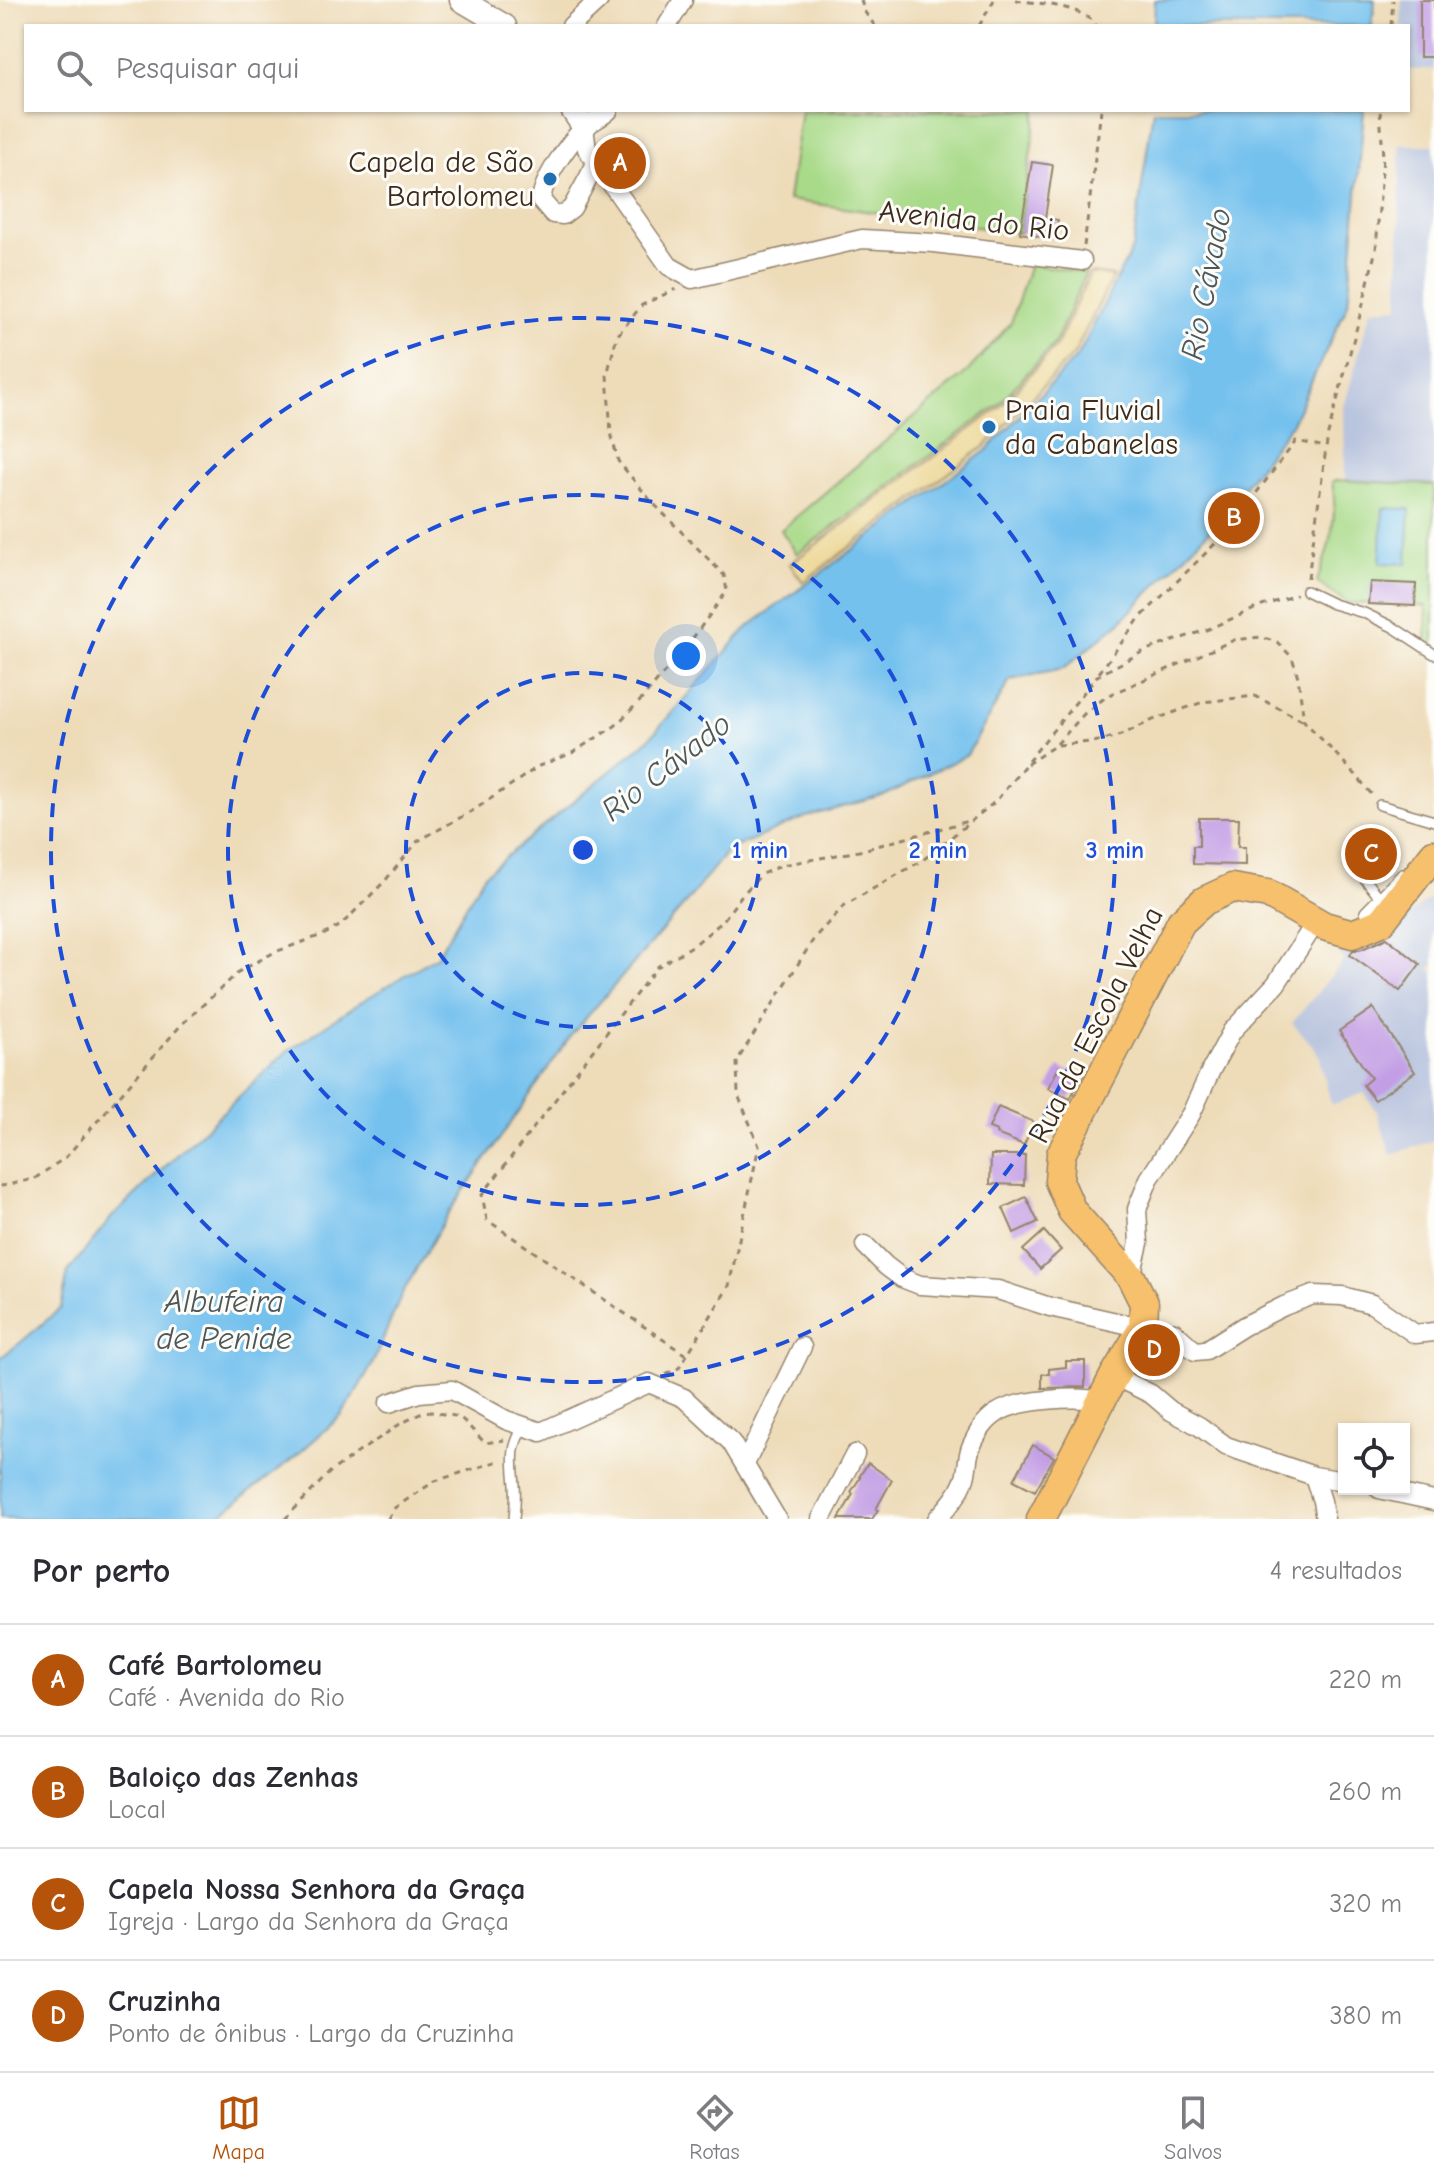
<!DOCTYPE html>
<html lang="pt">
<head>
<meta charset="utf-8">
<style>
  :root { --surface:#fff; --page:#f7f7f7; --text:#2b2b33; --muted:#7c7c81; --line:#e1e1e2; --accent:#b45309 }
  body { margin:0; font-family:"Comic Neue",sans-serif; background:var(--page); color:var(--text) }
  .controls { position:absolute; right:24px; bottom:24px; display:grid; overflow:hidden; border-radius:0px; box-shadow:0 2px 6px #0004 }
  .controls button { width:72px; height:72px; display:grid; place-items:center; padding:0; border:0; border-bottom:2px solid var(--line); background:var(--surface); color:var(--text); font:40px sans-serif }
  .you { position:absolute; left:686px; top:656px; width:28px; height:28px; margin:-20px; border:6px solid #fff; border-radius:50%; background:#1a73e8; box-shadow:0 0 0 12px #1a73e833 }
  .badge { display:grid; place-items:center; width:52px; height:52px; border-radius:50%; background:var(--accent); color:#fff; font-size:26px; font-weight:700 }
  .pin { position:absolute; translate:-50% -50%; border:4px solid #fff; box-shadow:0 2px 8px #0006 }
  .list { margin:0; padding:0; list-style:none }
  h2 { display:flex; justify-content:space-between; align-items:center; height:104px; margin:0; padding:0 32px; font-size:34px }
  h2 small { font-size:26px; font-weight:400; color:var(--muted) }
  .list li { display:grid; grid-template-columns:52px 1fr auto; gap:24px; align-items:center; box-sizing:border-box; height:112px; padding:0 32px; border-top:2px solid var(--line) }
  .list b { display:block; font-size:30px; white-space:nowrap }
  .list p { margin:0; font-size:26px; white-space:nowrap; color:var(--muted) }
  .list em { font-size:26px; font-style:normal; color:var(--muted) }
  .icon { flex:none; width:44px; height:44px; fill:none; stroke:currentColor; stroke-width:2; stroke-linecap:round; stroke-linejoin:round }
  .map { position:relative; flex:none; width:1434px; height:1519px; overflow:hidden }
  .search { position:absolute; background:var(--surface); box-shadow:0 2px 6px #0004; left:24px; right:24px; top:24px; height:88px; display:flex; align-items:center; gap:20px; box-sizing:border-box; padding:0 28px; border-radius:0px; color:var(--muted); font-size:30px }
  .sheet { height:552px; background:var(--surface) }
  nav { display:flex; justify-content:space-around; align-items:center; box-sizing:border-box; height:112px; border-top:2px solid var(--line); background:var(--surface); font-size:22px; color:var(--muted) }
  nav a { display:grid; justify-items:center; gap:4px }
  nav .on { color:var(--accent) }
  .map>svg:first-child { display:block }
</style>
</head>
<body>
<div class="map">
<svg width="1434" height="1519" viewBox="0 0 1434 1519">
  <rect width="100%" height="100%" fill="#fdfcf7"/>
  <filter id="ink" filterUnits="userSpaceOnUse"><feTurbulence type="fractalNoise" baseFrequency=".0125" numOctaves="2"/><feDisplacementMap in="SourceGraphic" scale="16" xChannelSelector="R" yChannelSelector="G"/><feConvolveMatrix kernelMatrix="1 2 1 2 8 2 1 2 1" color-interpolation-filters="sRGB"/></filter>
  <filter id="wash" filterUnits="userSpaceOnUse"><feTurbulence type="fractalNoise" baseFrequency=".006" numOctaves="4" result="noise"/><feDisplacementMap in="SourceGraphic" scale="32" xChannelSelector="R" yChannelSelector="G"/><feGaussianBlur stdDeviation="1.8" result="paint"/><feColorMatrix in="noise" values="0 0 0 0 0 0 0 0 0 0 0 0 0 0 0 0 0 1.4 0 .05"/><feComposite in="paint" operator="in"/></filter>
  <g filter="url(#wash)">
    <rect width="100%" height="100%" fill="#eedcb9"/>
    <path fill="#b9c4de" d="M1402 0H1434V69L1408 70V26H1401Z
      M1400 145H1434V485L1345 480 1344 407 1371 309 1399 307Z
      M1433 896 1434 965 1429 969 1434 973V1140L1391 1155 1377 1112 1364 1093 1331 1105 1320 1058 1313 1046 1292 1023 1344 961 1328 937 1401 921Z"/>
    <path fill="#a9da89" stroke="#728254" stroke-width="2" d="M801 110H1037L1019 233 788 200Z
      M1030 264 1086 273 1055 343 998 405 797 554 781 530 968 371 1011 323Z
      M1335 480 1434 485V645L1426 640 1427 606 1348 603 1318 583 1317 581C1329 550 1339 515 1332 482Z"/>
    <path fill="#eeda9e" stroke="#94825e" stroke-width="2" d="M1090 273 1113 276 1074 354 985 446 803 582 790 564 1000 407 1057 345Z"/>
    <path fill="#74c1ee" stroke="#587686" stroke-width="2" d="M1155 0H1375L1372 26H1154Z
      M1153 110H1364L1348 304 1292 423 1215 525 1119 623 1063 669 1010 680 967 755 886 795 806 817 728 850 680 910 572 1034 447 1215 401 1296 372 1365 342 1415 296 1456 215 1519H0V1358L20 1343 61 1308 68 1272 112 1217 285 1053 359 1003 437 956 484 875 647 741 747 628 987 450 1078 356 1133 247Z
      M1383 508 1410 509 1407 564 1380 563Z"/>
    <g id="blocks">
      <path fill="#c39ee5" d="M1420 0H1434V57H1420Z
        M1032 162 1053 165 1045 218 1058 220 1055 239 1020 233Z
        M1370 582 1416 584 1415 606 1368 604Z
        M1199 818H1239L1238 847H1245V865L1193 864V846H1199Z
        M1362 828 1368 835 1375 828 1385 839 1379 844 1392 859 1372 875 1351 849 1358 844 1352 836Z
        M1387 938 1420 964 1400 991 1350 955 1353 950H1360Z
        M1373 1008 1415 1072 1375 1100 1363 1085 1371 1078 1339 1031Z
        M1059 1067 1081 1078 1070 1099 1048 1088Z
        M998 1107 1034 1122 1024 1145 996 1134 997 1131 989 1128Z
        M991 1155H1025L1024 1185 990 1184Z
        M1026 1197 1038 1222 1014 1233 1003 1208Z
        M1044 1231 1061 1250 1040 1269 1023 1250Z
        M1066 1361H1085V1387L1042 1388V1374H1049V1369L1066 1367Z
        M1033 1445 1054 1457 1035 1491 1014 1480Z
        M868 1463 892 1480 876 1509 878 1510 872 1519H839L853 1494 851 1492 860 1478 859 1477Z"/>
    </g>
  </g>
  <g filter="url(#ink)">
    <use href="#blocks" fill-opacity="0" stroke="#94836c" stroke-width="2"/>
    <g fill="none" stroke-linecap="round" stroke-linejoin="round">
      <g stroke="#94836c" stroke-width="12">
        <path id="service" d="M1306 591 1333 604 1364 613 1393 627 1434 654
          M1380 805 1434 821
          M1365 879 1380 898
          M1365 912 1402 874
          M514 1519C515 1508 516 1496 515 1485 513 1460 510 1448 524 1426"/>
      </g>
      <g stroke="#94836c" stroke-width="21">
        <path id="minor" d="M571 26 599 0
          M667 26 683 0
          M584 128 587 149 669 266 692 279 862 239 934 243 1082 261
          M597 162 572 208 563 215 553 214 541 200C543 179 568 144 583 129 591 121 601 118 609 110
          M865 1245 886 1266 902 1278 920 1285 998 1290 1050 1307 1143 1328 1174 1332 1195 1351 1206 1350 1244 1326 1284 1306 1313 1295 1342 1296 1372 1304 1415 1334 1434 1332
          M1131 1277 1139 1243 1137 1209 1149 1179 1191 1114 1211 1070 1232 1031 1276 984 1316 922
          M1114 1376 1151 1394 1171 1411 1199 1426 1226 1446 1314 1476 1344 1481
          M389 1403 419 1393 452 1390 506 1420 541 1432 649 1383 684 1398 731 1442 777 1519
          M745 1464 802 1347
          M1314 1476 1322 1501 1325 1519
          M1379 1489 1434 1501
          M821 1519 855 1454
          M937 1519C948 1507 960 1494 965 1478 968 1468 967 1457 971 1447 977 1434 984 1421 997 1413 1018 1399 1077 1396 1101 1401"/>
      </g>
      <g stroke="#94836c" stroke-width="25">
        <path id="tertiary" d="M461 0 505 26
          M572 110 584 128"/>
      </g>
      <g stroke="#94836c" stroke-width="31">
        <path id="primary" d="M1041 1519 1114 1376 1143 1328 1144 1303 1131 1277 1072 1211 1059 1181 1061 1154 1181 922 1204 901 1232 888 1268 894 1324 926 1353 934 1381 922 1434 854"/>
      </g>
      <path stroke="#94836c" stroke-width="3" stroke-dasharray="6 6" stroke-linecap="butt" d="M861 0 864 11 875 26
        M1016 0C1039 4 1083 5 1096 26
        M979 26 994 0
        M1391 26 1393 0
        M1084 246 1101 110
        M1308 578 1328 434 1362 308 1376 249 1383 157 1380 110
        M1099 673 1139 619 1225 534 1296 441 1326 447
        M1058 745 1100 741 1121 735 1153 720 1203 702 1255 696 1304 721
        M1027 764 1056 745 1084 714 1107 696 1234 640 1261 637 1277 642 1292 657 1298 677 1304 721 1356 775 1373 796
        M0 1185 2 1186 34 1179 66 1157 181 1025 240 971 275 952 325 934 341 925 384 882 418 841 474 810 539 766 572 753 615 726 643 698 690 642 727 591 724 575 651 501 618 461 611 433 607 375 617 336 642 305 676 289
        M686 1355 487 1220 482 1195 657 967 694 945 722 922 741 896 762 874 782 865 859 851 968 821
        M666 1374 679 1368 729 1286 759 1146 738 1095 737 1061 815 937 845 905 923 860 996 801 1097 676 1146 650 1206 630 1259 607 1296 595
        M285 1519 331 1471 400 1424 426 1411 460 1417 485 1443 504 1440
        M388 1519 393 1509 435 1481 502 1460"/>
      <use href="#service" stroke="#fff" stroke-width="9"/>
      <use href="#minor" stroke="#fff" stroke-width="18"/>
      <use href="#tertiary" stroke="#fff" stroke-width="22"/>
      <use href="#primary" stroke="#f7c06c" stroke-width="28"/>
    </g>
  </g>
  <g fill="none" stroke="#1d4ed8" stroke-width="4" stroke-dasharray="14 10">
    <circle cx="583" cy="850" r="177"/>
    <circle cx="583" cy="850" r="355"/>
    <circle cx="583" cy="850" r="532"/>
  </g>
  <g fill="#1f6fb2" stroke="#fdfcf7" stroke-width="3">
    <circle cx="550" cy="179" r="8"/>
    <circle cx="989" cy="427" r="8"/>
  </g>
  <g text-anchor="middle" dominant-baseline="central" stroke-width="6" stroke-linejoin="round" paint-order="stroke">
    <g font-size="30" fill="#3b2a1e" stroke="#fdfcf7" text-anchor="end">
      <text x="534" y="162">Capela de São<tspan x="534" dy="34">Bartolomeu</tspan></text>
      <text x="1005" y="410" text-anchor="start">Praia Fluvial<tspan x="1005" dy="34">da Cabanelas</tspan></text>
    </g>
    <g font-size="30" fill="#3b2a1e" stroke="#fdfcf7">
      <text transform="translate(974 221) rotate(6)">Avenida do Rio</text>
      <text transform="translate(1096 1025) rotate(-63)">Rua da Escola Velha</text>
    </g>
    <g font-size="32" font-style="italic" fill="#4c575c" stroke="#fdfcf7">
      <text transform="translate(1206 284) rotate(-79)">Rio Cávado</text>
      <text transform="translate(666 767) rotate(-38)">Rio Cávado</text>
      <text x="224" y="1301">Albufeira<tspan x="224" dy="37">de Penide</tspan></text>
    </g>
  </g>
  <circle cx="583" cy="850" r="12" fill="#1d4ed8" stroke="#fdfcf7" stroke-width="4"/>
  <g font-size="24" text-anchor="middle" font-weight="bold" fill="#1d4ed8" stroke="#fdfcf7" stroke-width="6" stroke-linejoin="round" paint-order="stroke">
    <text x="760" y="858">1 min</text>
    <text x="938" y="858">2 min</text>
    <text x="1115" y="858">3 min</text>
  </g>
</svg>
<div class="controls">
<button><svg class="icon" aria-label="locate" viewBox="0 0 24 24"><circle cx="12" cy="12" r="6"/><path d="M12 2v4M12 18v4M2 12h4M18 12h4"/></svg></button>
</div>
<div class="you"></div>
<div class="pin badge" style="left:620px;top:163px">A</div>
<div class="pin badge" style="left:1234px;top:518px">B</div>
<div class="pin badge" style="left:1371px;top:854px">C</div>
<div class="pin badge" style="left:1154px;top:1350px">D</div>
<div class="search"><svg class="icon" aria-label="search" viewBox="0 0 24 24"><circle cx="10" cy="10" r="6"/><path d="M15 15l6 6"/></svg>Pesquisar aqui</div>
</div>
<section class="sheet">
<h2>Por perto<small>4 resultados</small></h2>
<ul class="list">
<li><span class="badge">A</span><div><b>Café Bartolomeu</b><p>Café · Avenida do Rio</p></div><em>220 m</em></li>
<li><span class="badge">B</span><div><b>Baloiço das Zenhas</b><p>Local</p></div><em>260 m</em></li>
<li><span class="badge">C</span><div><b>Capela Nossa Senhora da Graça</b><p>Igreja · Largo da Senhora da Graça</p></div><em>320 m</em></li>
<li><span class="badge">D</span><div><b>Cruzinha</b><p>Ponto de ônibus · Largo da Cruzinha</p></div><em>380 m</em></li>
</ul>
</section>
<nav>
<a class="on"><svg class="icon" aria-label="map" viewBox="0 0 24 24"><path d="M3 6l6-2 6 2 6-2v14l-6 2-6-2-6 2zM9 4v14M15 6v14"/></svg>Mapa</a>
<a><svg class="icon" aria-label="directions" viewBox="0 0 24 24"><path d="M12 3l9 9-9 9-9-9zM9 14v-3h6M13 9l2 2-2 2"/></svg>Rotas</a>
<a><svg class="icon" aria-label="saved" viewBox="0 0 24 24"><path d="M7 4h10v16l-5-4-5 4z"/></svg>Salvos</a>
</nav>
</body>
</html>
